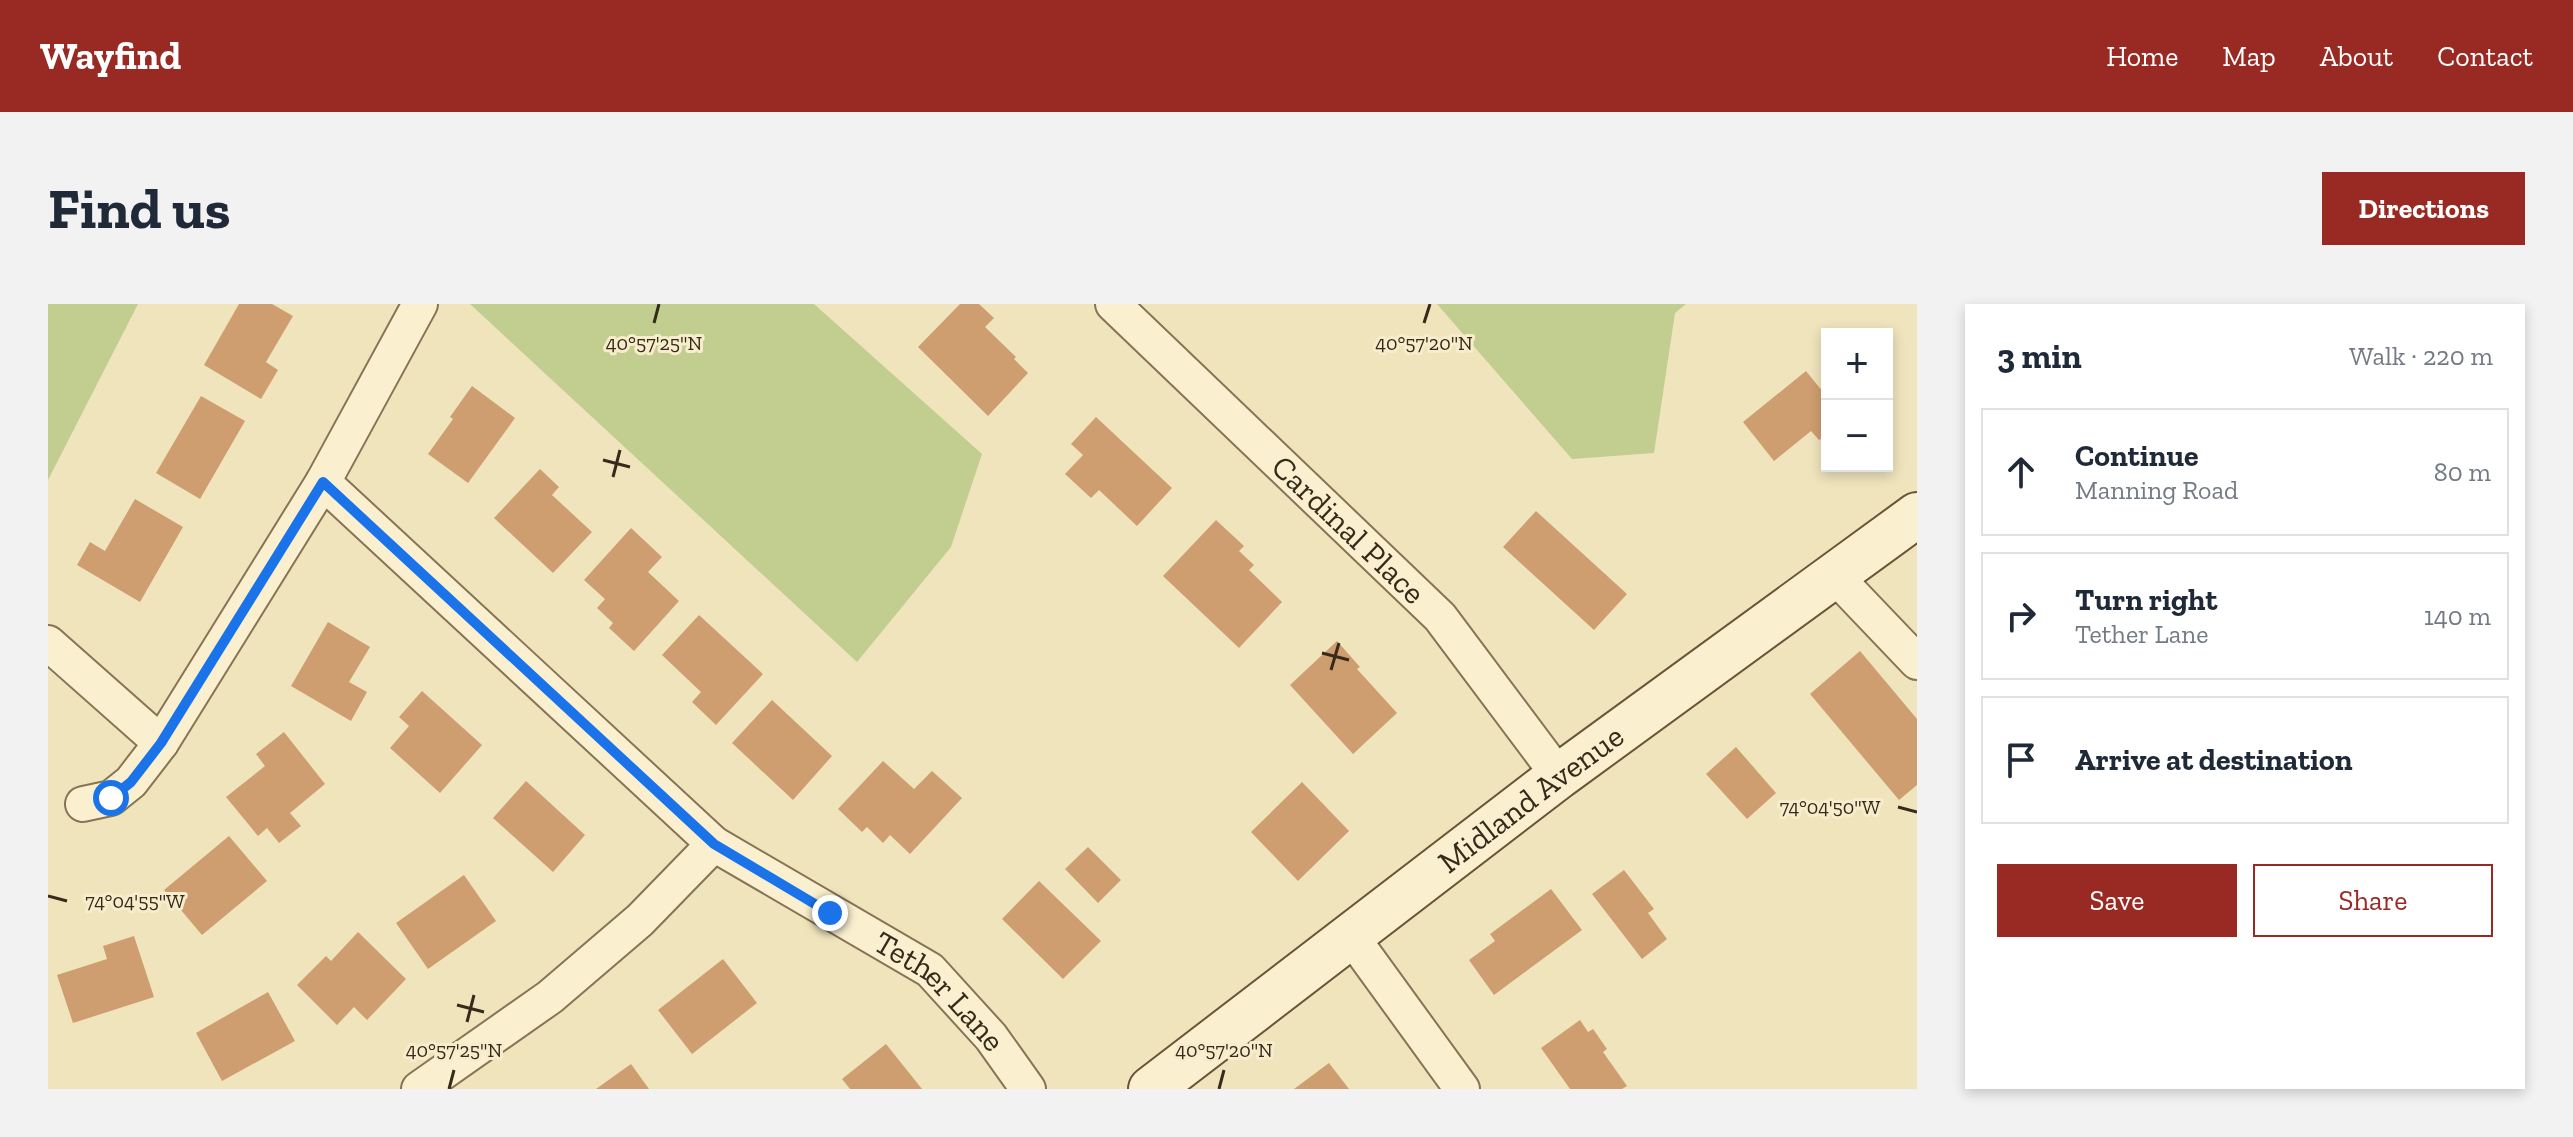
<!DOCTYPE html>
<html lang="en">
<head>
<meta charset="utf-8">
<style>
  :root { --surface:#fff; --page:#f2f2f3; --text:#1f2937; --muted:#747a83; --line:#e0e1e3; --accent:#982a23 }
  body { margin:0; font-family:"Zilla Slab",serif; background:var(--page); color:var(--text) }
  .controls { position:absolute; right:24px; top:24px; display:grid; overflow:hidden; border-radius:0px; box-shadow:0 4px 12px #0003 }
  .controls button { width:72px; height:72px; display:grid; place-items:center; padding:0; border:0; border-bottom:2px solid var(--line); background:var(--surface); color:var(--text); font:40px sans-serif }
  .stop { position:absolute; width:24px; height:24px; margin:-18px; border:6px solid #1a73e8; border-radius:50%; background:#fff }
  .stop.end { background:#1a73e8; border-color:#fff; box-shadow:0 2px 8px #0008 }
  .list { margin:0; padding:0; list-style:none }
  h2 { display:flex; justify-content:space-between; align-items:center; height:104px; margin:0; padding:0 32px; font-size:34px }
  h2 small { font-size:26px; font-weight:400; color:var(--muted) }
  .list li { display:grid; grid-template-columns:52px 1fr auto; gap:24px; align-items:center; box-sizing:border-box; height:128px; margin:0 16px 16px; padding:0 16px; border:2px solid var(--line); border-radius:0px }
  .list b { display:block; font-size:30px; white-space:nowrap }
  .list p { margin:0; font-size:26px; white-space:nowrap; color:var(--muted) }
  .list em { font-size:26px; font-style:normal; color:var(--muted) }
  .actions { display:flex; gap:16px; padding:24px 32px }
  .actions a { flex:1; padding:18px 0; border:2px solid var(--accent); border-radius:0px; text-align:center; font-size:28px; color:var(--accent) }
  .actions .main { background:var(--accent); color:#fff }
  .icon { flex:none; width:44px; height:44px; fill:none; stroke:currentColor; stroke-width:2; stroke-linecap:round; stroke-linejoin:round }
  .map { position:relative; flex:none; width:1869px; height:785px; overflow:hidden; border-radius:0px }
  header { display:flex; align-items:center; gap:48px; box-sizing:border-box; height:112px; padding:0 40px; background:var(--accent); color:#fff }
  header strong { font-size:38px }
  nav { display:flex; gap:44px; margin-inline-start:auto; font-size:28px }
  .intro { display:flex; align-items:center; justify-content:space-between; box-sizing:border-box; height:192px; padding:0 48px }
  h1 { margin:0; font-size:56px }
  .button { padding:20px 36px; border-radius:0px; background:var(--accent); color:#fff; font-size:28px; font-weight:700 }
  main { display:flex; gap:48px; padding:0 48px }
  aside { flex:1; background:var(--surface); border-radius:0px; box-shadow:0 4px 12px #0003 }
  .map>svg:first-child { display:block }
</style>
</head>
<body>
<header>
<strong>Wayfind</strong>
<nav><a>Home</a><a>Map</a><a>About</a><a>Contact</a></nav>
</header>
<div class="intro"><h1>Find us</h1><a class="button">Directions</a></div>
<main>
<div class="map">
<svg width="1869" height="785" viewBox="0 0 1869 785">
  <rect width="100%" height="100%" fill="#efe4bc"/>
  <path fill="#c2cd90" d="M0 0H90L0 176Z
    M422 0H766L934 150 903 243 809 358Z
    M1389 0H1638L1627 9 1606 149 1524 155Z"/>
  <path fill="#cf9e70" d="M191 0H224L245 12 218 58 230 66 213 95 156 61Z
    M912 0H931L946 14 937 23 968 53 966 55 980 69 940 112 870 43Z
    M1758 67 1779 93V130L1771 136 1763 127 1726 157 1695 118Z
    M424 82 467 114 420 179 380 150 405 115 402 113Z
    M153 92 197 117 152 195 108 169Z
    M1048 113 1124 184 1089 222 1051 186 1043 194 1017 170 1035 151 1023 140Z
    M492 165 511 183 504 191 544 228 505 269 446 214Z
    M87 195 135 223 92 298 29 261 42 238 57 247Z
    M1488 207 1579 290 1546 326 1455 243Z
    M1168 216 1196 242 1191 247 1206 261 1201 266 1234 298 1191 344 1115 272Z
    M583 224 614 253 600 268 631 297 586 347 561 324 565 319 549 304 557 295 536 276Z
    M651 311 715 370 668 421 644 398 653 388 614 351Z
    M280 318 322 343 301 378 319 388 303 417 243 382Z
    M1289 337 1312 363 1309 365 1349 409 1305 450 1242 381Z
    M1812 347 1869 415V481L1851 496 1762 390Z
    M374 387 434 441 392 489 342 444 361 422 351 413Z
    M724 396 784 452 745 496 684 439Z
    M236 428 277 480 242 509 253 522 231 539 219 524 210 532 178 493 217 462 208 450Z
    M1688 443 1728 489 1699 515 1658 470Z
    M835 457 866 485 884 467 914 494 862 550 842 531 835 539 819 523 814 528 790 505Z
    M478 477 537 531 505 568 445 514Z
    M1254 478 1301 527 1250 577 1203 528Z
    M181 532 219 577 154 631 116 586Z
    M1040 543 1073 576 1050 599 1017 565Z
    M1576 566 1606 605 1600 609 1619 635 1594 655 1544 590Z
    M416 571 448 617 380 665 348 619Z
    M991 577 1053 637 1015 675 954 615Z
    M1503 585 1534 626 1446 691 1421 656 1447 637 1442 630Z
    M310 628 358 675 319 716 306 703 289 721 249 681 278 652 283 657Z
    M86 632 106 693 25 719 9 671 59 655 55 642Z
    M675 655 709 699 644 750 610 706Z
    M220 688 247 737 174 777 148 729Z
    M1532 716 1540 728 1545 725 1559 745 1555 748 1579 782 1574 785H1522L1493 744Z
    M838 740 874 785H802L794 775Z
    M1281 759 1301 785H1246Z
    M583 760 601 785H548Z"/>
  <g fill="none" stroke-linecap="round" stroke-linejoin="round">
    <g stroke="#877355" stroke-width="38">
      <g id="street">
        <path id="s1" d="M1065 0 1392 313 1511 472"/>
        <path id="s2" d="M275 178 666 540 882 666 943 733 980 785"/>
        <path d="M1786 271 1869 358"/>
        <path d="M0 339 113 439"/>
        <path d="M35 500 63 494 83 478 113 439 275 178 372 0"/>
        <path d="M1303 632 1414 785"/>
        <path d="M371 785 502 693 592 616 666 540"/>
      </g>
    </g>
    <g stroke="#695438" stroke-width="48">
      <g id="secondary">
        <path id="s3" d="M1103 785 1511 472 1869 211"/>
      </g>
    </g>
    <use href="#street" stroke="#faf0cf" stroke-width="34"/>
    <use href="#secondary" stroke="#faf0cf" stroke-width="44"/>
  </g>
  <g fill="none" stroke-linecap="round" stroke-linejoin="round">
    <path stroke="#1a73e8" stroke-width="10" d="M63 494 83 478 113 439 275 178 666 540 782 609"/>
  </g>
  <path fill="none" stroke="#362a1a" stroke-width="3" d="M606 19 611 0M1376 19 1382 0M555 156 582 163M565 173 572 146M1274 349 1301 356M1283 366 1291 339M1850 503 1869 508M0 592 19 597M409 701 436 708M419 718 426 691M401 785 406 766M1171 785 1176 766"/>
  <g text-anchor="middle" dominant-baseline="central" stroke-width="6" stroke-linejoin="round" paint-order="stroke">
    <g font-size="32" fill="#362a1a" stroke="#f7edcc">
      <text stroke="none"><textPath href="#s1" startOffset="326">Cardinal Place</textPath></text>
      <text stroke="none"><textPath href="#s3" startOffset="478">Midland Avenue</textPath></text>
      <text stroke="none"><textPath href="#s2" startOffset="804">Tether Lane</textPath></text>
    </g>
  </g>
  <g font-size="20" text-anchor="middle" fill="#362a1a" stroke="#f7edcc" stroke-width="6" stroke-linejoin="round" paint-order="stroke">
    <text x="1376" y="46">40°57'20"N</text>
    <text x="606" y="46">40°57'25"N</text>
    <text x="1782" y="510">74°04'50"W</text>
    <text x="87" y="604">74°04'55"W</text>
    <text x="406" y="753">40°57'25"N</text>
    <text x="1176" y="753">40°57'20"N</text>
  </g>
</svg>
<div class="controls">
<button>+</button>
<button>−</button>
</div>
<div class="stop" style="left:63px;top:494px"></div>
<div class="stop end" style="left:782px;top:609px"></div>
</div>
<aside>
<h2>3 min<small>Walk · 220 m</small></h2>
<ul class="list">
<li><svg class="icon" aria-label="ahead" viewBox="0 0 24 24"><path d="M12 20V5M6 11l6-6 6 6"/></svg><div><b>Continue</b><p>Manning Road</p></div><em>80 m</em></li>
<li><svg class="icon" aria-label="right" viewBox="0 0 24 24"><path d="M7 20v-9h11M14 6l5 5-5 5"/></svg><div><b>Turn right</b><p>Tether Lane</p></div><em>140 m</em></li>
<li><svg class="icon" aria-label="arrive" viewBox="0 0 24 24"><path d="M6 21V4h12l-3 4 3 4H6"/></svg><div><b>Arrive at destination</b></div></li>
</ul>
<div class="actions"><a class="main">Save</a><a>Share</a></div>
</aside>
</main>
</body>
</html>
